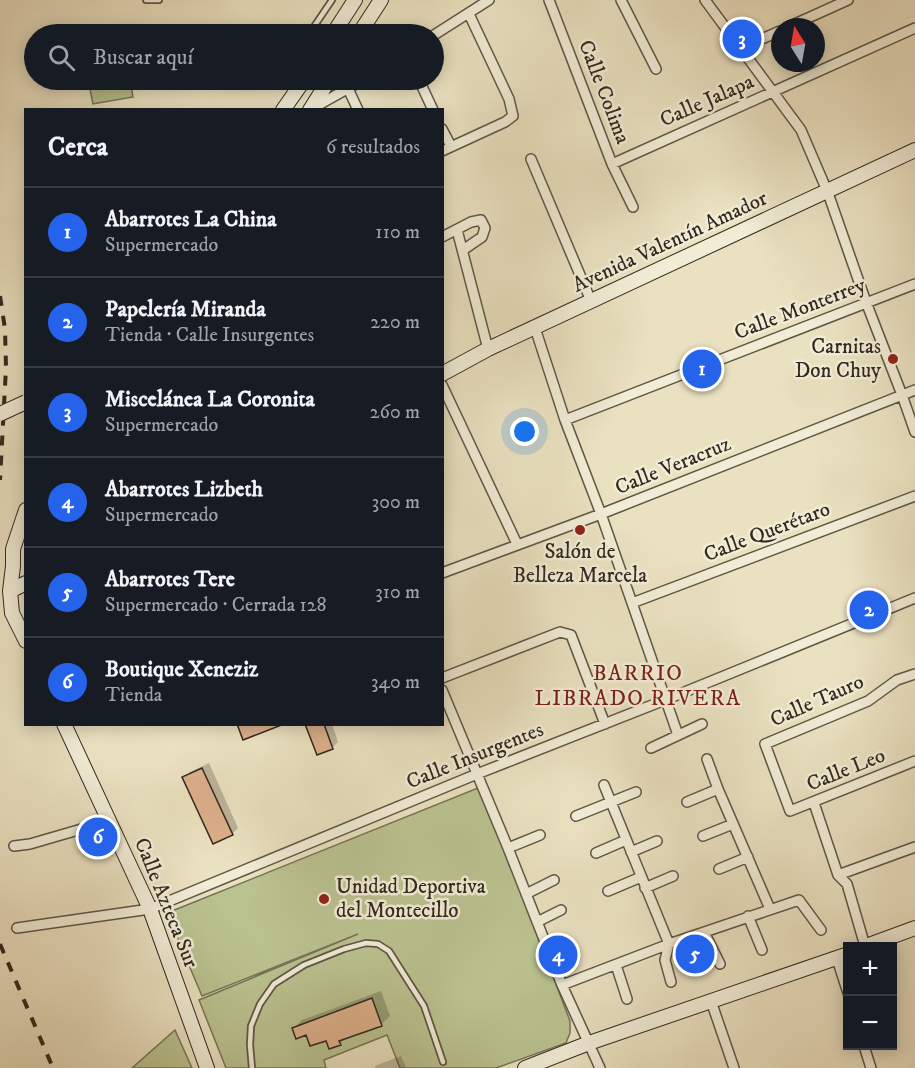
<!DOCTYPE html>
<html lang="es">
<head>
<meta charset="utf-8">
<style>
  :root { --surface:#171b24; --page:#242831; --text:#f1f3f6; --muted:#9ea1a6; --line:#363941; --accent:#2563eb }
  body { margin:0; font-family:"IM FELL DW Pica",serif; background:var(--page); color:var(--text) }
  .controls { position:absolute; right:18px; bottom:18px; display:grid; overflow:hidden; border-radius:0px; box-shadow:0 3px 15px #0003 }
  .controls button { width:54px; height:54px; display:grid; place-items:center; padding:0; border:0; border-bottom:2px solid var(--line); background:var(--surface); color:var(--text); font:30px sans-serif }
  .compass { position:absolute; left:771px; top:18px; width:54px; height:54px; border-radius:50%; background:var(--surface); box-shadow:0 3px 15px #0003; rotate:349deg }
  .you { position:absolute; left:525px; top:432px; width:21px; height:21px; margin:-15px; border:4px solid #fff; border-radius:50%; background:#1a73e8; box-shadow:0 0 0 9px #1a73e833 }
  .badge { display:grid; place-items:center; width:39px; height:39px; border-radius:50%; background:var(--accent); color:#fff; font-size:20px; font-weight:700 }
  .pin { position:absolute; translate:-50% -50%; border:3px solid #fff; box-shadow:0 2px 6px #0006 }
  .list { margin:0; padding:0; list-style:none }
  h2 { display:flex; justify-content:space-between; align-items:center; height:78px; margin:0; padding:0 24px; font-size:26px }
  h2 small { font-size:20px; font-weight:400; color:var(--muted) }
  .list li { display:grid; grid-template-columns:39px 1fr auto; gap:18px; align-items:center; box-sizing:border-box; height:90px; padding:0 24px; border-top:2px solid var(--line) }
  .list b { display:block; font-size:22px; white-space:nowrap }
  .list p { margin:0; font-size:20px; white-space:nowrap; color:var(--muted) }
  .list em { font-size:20px; font-style:normal; color:var(--muted) }
  .icon { flex:none; width:33px; height:33px; fill:none; stroke:currentColor; stroke-width:2; stroke-linecap:round; stroke-linejoin:round }
  .map { position:relative; flex:none; width:915px; height:1068px; overflow:hidden }
  .search { position:absolute; background:var(--surface); box-shadow:0 3px 15px #0003; left:24px; top:24px; width:420px; height:66px; display:flex; align-items:center; gap:15px; box-sizing:border-box; padding:0 21px; border-radius:33px; color:var(--muted); font-size:22px }
  .panel { position:absolute; background:var(--surface); box-shadow:0 3px 15px #0003; left:24px; top:108px; width:420px; height:618px; border-radius:0px }
  .map>svg:first-child { display:block }
</style>
</head>
<body>
<div class="map">
<svg width="915" height="1068" viewBox="0 0 915 1068">
  <rect width="100%" height="100%" fill="#eae1c0"/>
  <filter id="stains"><feTurbulence type="fractalNoise" baseFrequency=".00333" numOctaves="4"/><feColorMatrix values="0 0 0 0 .2 0 0 0 0 .09 0 0 0 0 .02 0 0 0 .5 -.17"/></filter>
  <radialGradient id="worn" r=".72"><stop offset=".6" stop-color="#630" stop-opacity="0"/><stop offset="1" stop-color="#630" stop-opacity=".3"/></radialGradient>
  <path fill="#bac290" stroke="#767557" stroke-width="1.5" d="M88 80H130L133 97 93 104Z
    M478 788 513 871 570 1021V1033L566 1043 496 1068H400L387 1035 324 1060 326 1068H226L199 1000 358 934 202 996 167 913Z
    M175 1030 192 1068H132Z"/>
  <path fill="#0003" d="M307 724H332L338 742 332 748Z
    M209 763 238 828 232 834 184 778 190 772Z
    M381 991 390 1016 382 1024 346 1037 340 1044 294 1028 302 1020Z
    M401 1056 406 1068H374L377 1065Z"/>
  <path fill="#dcb08b" stroke="#31281e" stroke-width="1.5" d="M237 724H284L243 740Z
    M305 724H324L333 749 317 755Z
    M202 768 233 835 213 844 182 777Z
    M372 998 382 1026 339 1041 341 1045 329 1049 326 1041 310 1046 306 1035 296 1039 292 1028Z"/>
  <g fill="none" stroke-linecap="round" stroke-linejoin="round">
    <g stroke="#5f5646" stroke-width="8">
      <path id="lane" d="M146 0H159
        M309 34 332 0
        M252 1068 250 1045 251 1026 260 1004 274 984 304 965 344 949 366 943 378 944 389 951 424 1006 443 1062"/>
    </g>
    <g stroke="#5f5646" stroke-width="12">
      <path id="street" d="M549 0 612 164 633 207
        M621 0 656 69
        M705 0 801 130 828 193 866 302 902 395 915 432
        M788 27 848 0
        M434 35 489 0
        M741 48 780 31
        M344 80 358 110
        M419 80 433 110
        M313 108 363 80
        M442 129 451 146
        M442 151 505 122 513 116 509 99 469 14
        M531 159 591 301
        M612 164 915 28
        M457 230 488 349
        M442 237 471 222 481 220 485 228 482 237 463 250
        M535 328 565 420 601 514 678 735
        M442 385 517 544
        M565 420 915 284
        M442 573 601 514 915 390
        M632 603 915 496
        M915 674 897 680 868 701 765 744 790 811 915 761
        M442 678 560 632 571 635 605 724
        M442 690 508 848 562 985 600 1068
        M651 748 702 724
        M707 759 718 789 770 909
        M604 785 669 944 665 960 671 982
        M687 802 718 789
        M814 803 838 875 847 884 865 946
        M576 816 636 792
        M703 836 733 824
        M14 846 30 844 109 821
        M508 848 540 835
        M631 852 657 841
        M596 853 626 840
        M719 869 748 857
        M838 875 915 847
        M645 888 673 876
        M608 891 641 877
        M526 894 554 880
        M748 916 762 950
        M537 922 561 910
        M17 928 150 909 477 774 665 700 915 598
        M704 932 720 964
        M837 959 848 993
        M616 965 627 999
        M562 985 669 944 799 900 821 930
        M711 1001 734 1068
        M864 1046 871 1068"/>
    </g>
    <g stroke="#31281e" stroke-width="16">
      <path id="secondary" d="M333 34 355 0
        M359 34 381 0
        M283 110 304 80
        M310 110 329 80
        M442 374 488 349 915 150
        M26 510 13 549V566L10 591 12 613 26 641
        M10 591 26 583
        M64 724 150 909 207 1068
        M866 946 915 928
        M525 1068 589 1043 848 954"/>
    </g>
    <use href="#lane" stroke="#f1ecd6" stroke-width="4.5"/>
    <use href="#street" stroke="#f1ecd6" stroke-width="9"/>
    <use href="#secondary" stroke="#f1ecd6" stroke-width="14"/>
    <path stroke="#31281e" stroke-width="4" stroke-dasharray="10 10" stroke-linecap="butt" d="M0 296 5 329 6 368 0 480
      M0 944 53 1068"/>
    <g stroke="#31281e" stroke-width="16" stroke-linecap="butt">
      <path id="secondary-bridge" d="M0 414 26 402"/>
    </g>
    <use href="#secondary-bridge" stroke="#f1ecd6" stroke-width="14"/>
  </g>
  <g fill="#8f2418" stroke="#f1ecd6" stroke-width="2">
    <circle cx="893" cy="359" r="6"/>
    <circle cx="580" cy="530" r="6"/>
    <circle cx="324" cy="899" r="6"/>
  </g>
  <g text-anchor="middle" dominant-baseline="central" stroke-width="5" stroke-linejoin="round" paint-order="stroke">
    <g font-size="21" fill="#31281e" stroke="#f1ecd6">
      <text transform="translate(604 92) rotate(69)">Calle Colima</text>
      <text transform="translate(707 101) rotate(-24)">Calle Jalapa</text>
      <text transform="translate(670 242) rotate(-25)">Avenida Valentín Amador</text>
      <text transform="translate(800 309) rotate(-21)">Calle Monterrey</text>
      <text transform="translate(673 466) rotate(-22)">Calle Veracruz</text>
      <text transform="translate(767 532) rotate(-21)">Calle Querétaro</text>
      <text transform="translate(817 701) rotate(-24)">Calle Tauro</text>
      <text transform="translate(475 756) rotate(-22)">Calle Insurgentes</text>
      <text transform="translate(846 770) rotate(-22)">Calle Leo</text>
      <text transform="translate(166 903) rotate(68)">Calle Azteca Sur</text>
    </g>
    <g font-size="21" fill="#31281e" stroke="#f1ecd6" text-anchor="end">
      <text x="881" y="347">Carnitas<tspan x="881" dy="24">Don Chuy</tspan></text>
      <text x="580" y="552" text-anchor="middle">Salón de<tspan x="580" dy="24">Belleza Marcela</tspan></text>
      <text x="336" y="887" text-anchor="start">Unidad Deportiva<tspan x="336" dy="24">del Montecillo</tspan></text>
    </g>
    <g font-size="22" letter-spacing="1.5" fill="#7a1f14" stroke="#f1ecd6">
      <text x="638" y="673">BARRIO<tspan x="638" dy="25">LIBRADO RIVERA</tspan></text>
    </g>
  </g>
  <rect width="100%" height="100%" filter="url(#stains)"/>
  <rect width="100%" height="100%" fill="url(#worn)"/>
</svg>
<div class="controls">
<button>+</button>
<button>−</button>
</div>
<svg class="compass" viewBox="-18 -18 36 36"><path d="M0-13l5 13h-10z" fill="#e53935"/><path d="M0 13l5-13h-10z" fill="#9ea1a6"/></svg>
<div class="you"></div>
<div class="pin badge" style="left:702px;top:369px">1</div>
<div class="pin badge" style="left:869px;top:610px">2</div>
<div class="pin badge" style="left:742px;top:39px">3</div>
<div class="pin badge" style="left:558px;top:955px">4</div>
<div class="pin badge" style="left:695px;top:954px">5</div>
<div class="pin badge" style="left:98px;top:837px">6</div>
<div class="search"><svg class="icon" aria-label="search" viewBox="0 0 24 24"><circle cx="10" cy="10" r="6"/><path d="M15 15l6 6"/></svg>Buscar aquí</div>
<section class="panel">
<h2>Cerca<small>6 resultados</small></h2>
<ul class="list">
<li><span class="badge">1</span><div><b>Abarrotes La China</b><p>Supermercado</p></div><em>110 m</em></li>
<li><span class="badge">2</span><div><b>Papelería Miranda</b><p>Tienda · Calle Insurgentes</p></div><em>220 m</em></li>
<li><span class="badge">3</span><div><b>Miscelánea La Coronita</b><p>Supermercado</p></div><em>260 m</em></li>
<li><span class="badge">4</span><div><b>Abarrotes Lizbeth</b><p>Supermercado</p></div><em>300 m</em></li>
<li><span class="badge">5</span><div><b>Abarrotes Tere</b><p>Supermercado · Cerrada 128</p></div><em>310 m</em></li>
<li><span class="badge">6</span><div><b>Boutique Xeneziz</b><p>Tienda</p></div><em>340 m</em></li>
</ul>
</section>
</div>
</body>
</html>
